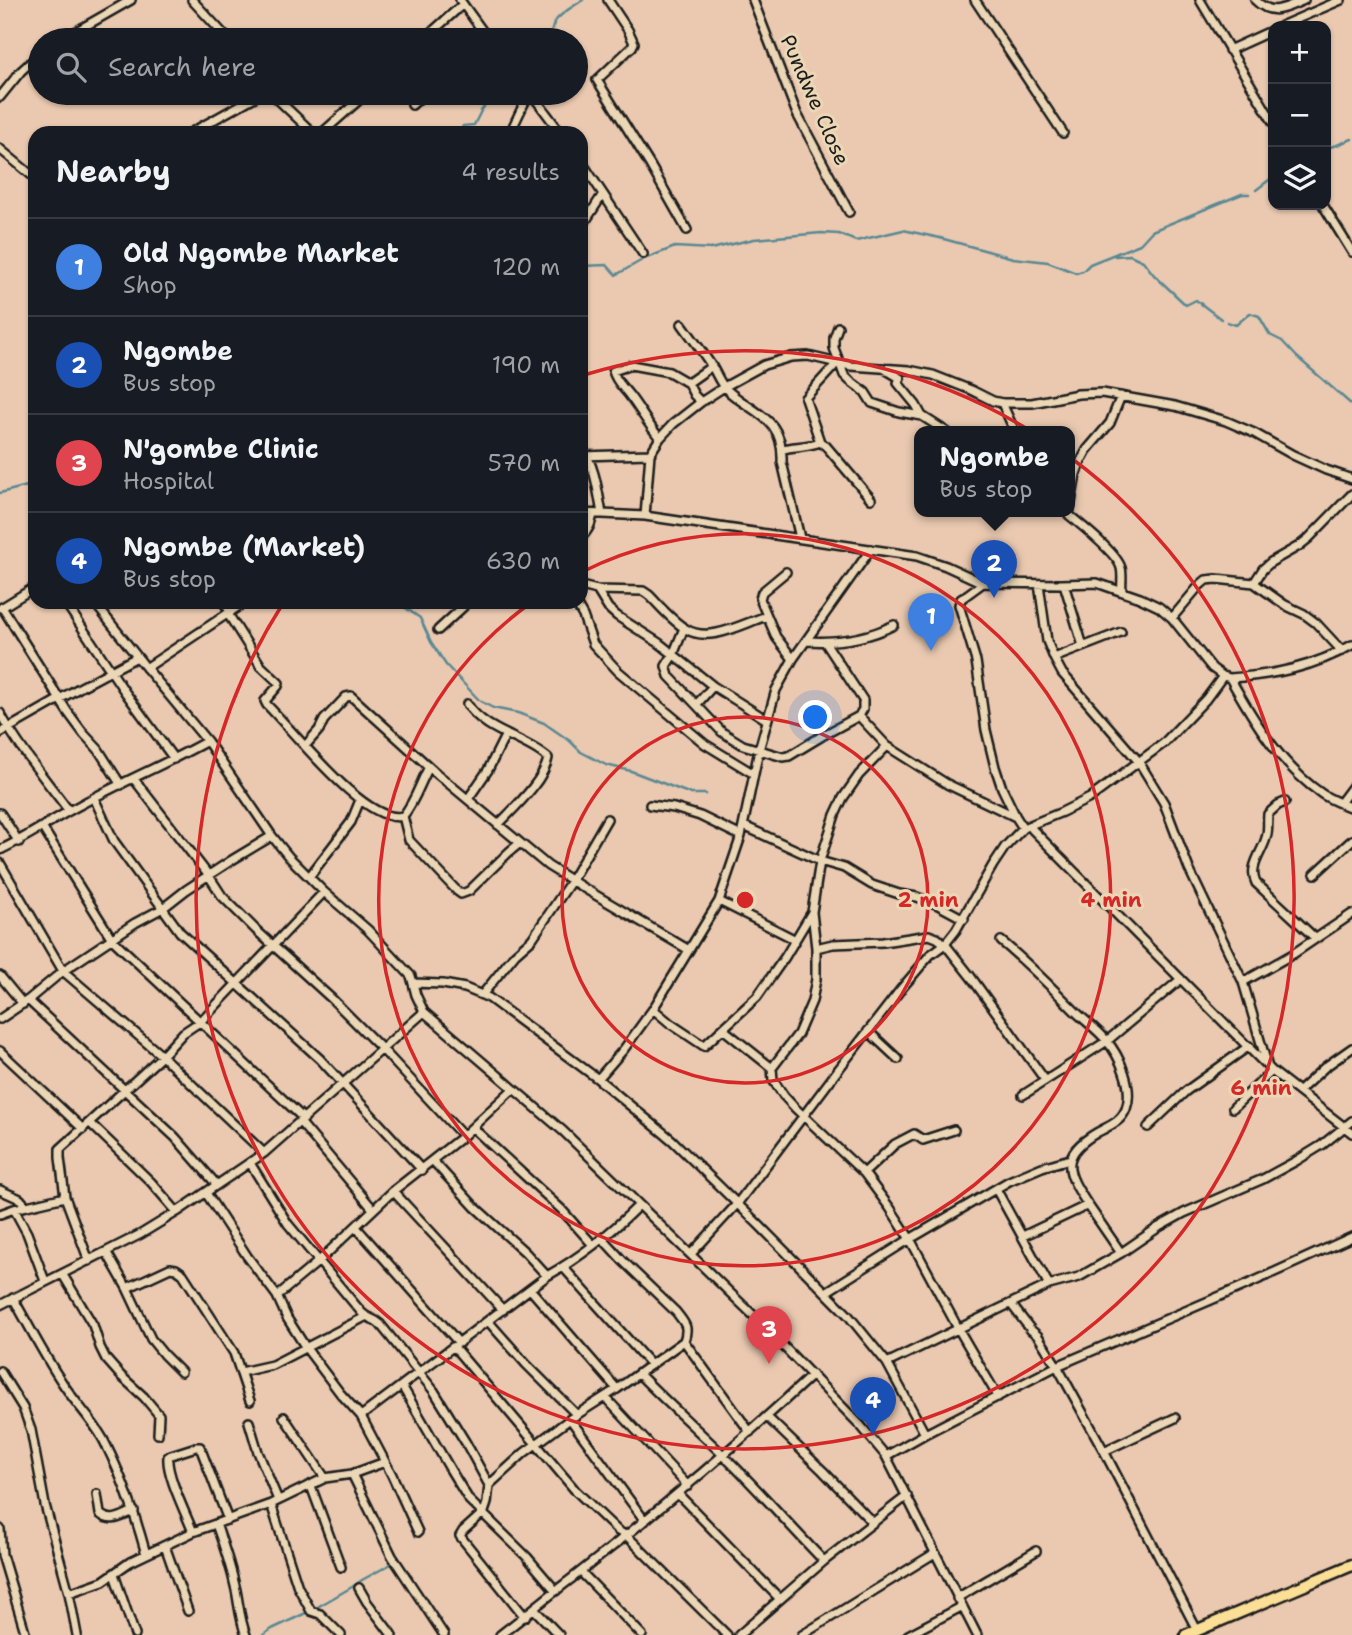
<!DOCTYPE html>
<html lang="en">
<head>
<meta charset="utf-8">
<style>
  :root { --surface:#171b24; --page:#20242c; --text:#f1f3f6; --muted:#9ea1a6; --line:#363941; --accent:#ea580c }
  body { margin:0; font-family:"Shantell Sans",sans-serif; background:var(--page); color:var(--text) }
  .controls { position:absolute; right:21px; top:21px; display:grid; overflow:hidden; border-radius:14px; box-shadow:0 2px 5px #0004 }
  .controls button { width:63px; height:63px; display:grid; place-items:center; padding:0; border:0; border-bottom:2px solid var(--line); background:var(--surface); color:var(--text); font:35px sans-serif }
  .you { position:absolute; left:816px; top:718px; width:24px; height:24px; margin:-18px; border:5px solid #fff; border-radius:50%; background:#1a73e8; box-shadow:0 0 0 10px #1a73e833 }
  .badge { display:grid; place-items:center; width:46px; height:46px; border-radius:50%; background:var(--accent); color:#fff; font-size:23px; font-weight:700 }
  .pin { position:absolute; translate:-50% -58px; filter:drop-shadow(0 2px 4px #0008) }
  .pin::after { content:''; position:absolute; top:37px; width:24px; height:21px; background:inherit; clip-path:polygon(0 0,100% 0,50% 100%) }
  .popup { position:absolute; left:914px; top:426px; width:161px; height:91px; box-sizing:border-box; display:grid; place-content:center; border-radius:14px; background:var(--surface); filter:drop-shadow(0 2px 5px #0005); font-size:23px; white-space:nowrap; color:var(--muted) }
  .popup b { font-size:26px; color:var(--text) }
  .popup::after { content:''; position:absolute; left:50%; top:100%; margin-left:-14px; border:14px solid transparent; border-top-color:var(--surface) }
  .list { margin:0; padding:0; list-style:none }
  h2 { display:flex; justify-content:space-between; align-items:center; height:91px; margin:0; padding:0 28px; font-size:30px }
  h2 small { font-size:23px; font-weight:400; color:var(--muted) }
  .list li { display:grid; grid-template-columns:46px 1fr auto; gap:21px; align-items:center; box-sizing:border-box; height:98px; padding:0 28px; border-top:2px solid var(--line) }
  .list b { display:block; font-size:26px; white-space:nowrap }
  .list p { margin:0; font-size:23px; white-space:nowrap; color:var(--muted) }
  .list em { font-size:23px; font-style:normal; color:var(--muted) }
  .icon { flex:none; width:38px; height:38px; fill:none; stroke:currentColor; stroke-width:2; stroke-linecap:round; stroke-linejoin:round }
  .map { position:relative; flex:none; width:1352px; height:1635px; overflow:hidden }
  .search { position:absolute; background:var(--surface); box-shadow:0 2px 5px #0004; left:28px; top:28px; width:560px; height:77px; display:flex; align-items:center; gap:18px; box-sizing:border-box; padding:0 24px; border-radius:38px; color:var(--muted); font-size:26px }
  .panel { position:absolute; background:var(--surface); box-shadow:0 2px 5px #0004; left:28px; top:126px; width:560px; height:483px; border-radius:21px }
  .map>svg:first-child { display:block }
</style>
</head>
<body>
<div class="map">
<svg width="1352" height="1635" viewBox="0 0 1352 1635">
  <rect width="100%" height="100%" fill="#eac9b0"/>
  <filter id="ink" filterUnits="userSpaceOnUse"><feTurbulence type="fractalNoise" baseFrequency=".0143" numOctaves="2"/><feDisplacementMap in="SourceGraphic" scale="14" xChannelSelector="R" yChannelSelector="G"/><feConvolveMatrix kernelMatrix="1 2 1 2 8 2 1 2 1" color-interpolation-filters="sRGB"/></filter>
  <g filter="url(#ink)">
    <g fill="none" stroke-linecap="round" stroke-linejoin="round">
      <path stroke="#5a8893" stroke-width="2.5" d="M547 40C551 35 552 29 554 23 560 13 574 6 583 0
        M460 133 463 126 474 125 481 111 494 93
        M1326 148 1337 145 1352 139
        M1256 190 1273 177
        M1115 256 1130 255 1143 261 1154 275 1186 305 1196 300 1221 319
        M581 266 607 265 616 275 644 259 675 247 711 249 754 239 821 233 839 234 856 241 903 230 940 238 1013 258 1048 262 1076 273 1083 271 1090 264 1140 244 1152 231 1242 194H1249
        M1227 322 1236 325 1250 313 1259 316 1270 335 1282 341 1297 357 1352 405
        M0 493 35 484
        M397 602 420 618 431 642 446 665 480 701 493 708 518 713 544 723 570 741 581 752 606 765 631 771 691 794H706
        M314 1609 352 1587 362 1580 393 1563
        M263 1635 272 1629 308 1612"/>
      <g stroke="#1c1c1c" stroke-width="12">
        <path id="minor" d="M192 0 229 40
          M460 0 489 40
          M608 0 628 30 634 43 632 47 597 80 650 165 687 230
          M753 0 797 114 849 212
          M975 0 1063 133
          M1200 0 1273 122
          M1255 0C1272 17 1285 8 1304 0
          M1281 26 1341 0
          M61 40 131 0
          M423 40 463 4
          M1229 50 1273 30
          M271 93 313 133
          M531 93 561 133
          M0 97 21 71 40 54
          M412 105 425 93
          M190 133 262 93
          M322 133 367 93
          M510 133 529 93
          M0 149 35 178
          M581 161 643 254
          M1323 205 1352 252
          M581 228 603 194
          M682 324C692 338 702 351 711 365 716 372 719 382 725 388 751 414 784 415 782 462L800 538
          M838 327 834 338V348L844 375 850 381 865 392 872 403 899 412 922 416 947 432
          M883 368 900 378 898 383 916 405 922 416
          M688 383 712 366
          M1121 396 1110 423 1087 450 1080 463 1076 474 1069 515C1081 525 1118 554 1121 568 1123 575 1121 584 1122 591
          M1002 403 1015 432
          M660 438C648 425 640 409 629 395 623 387 616 382 613 371L631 365 669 372 688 383 694 395 701 402
          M820 442 805 398 838 362
          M581 447C595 464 598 492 602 514
          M783 449C795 446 808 447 820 442L826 446 871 499
          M581 456 650 454
          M581 513 645 516 917 556 946 566 983 583 1061 584 1097 583 1140 598 1159 607 1172 618 1212 668 1223 676 1230 678C1254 721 1281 766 1322 794 1331 800 1342 804 1352 808
          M645 516 650 454 660 438 673 424 701 402 724 387 764 365 791 357 808 356 851 366 909 370 933 375 971 390 993 401 1002 403H1032L1078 394 1102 393 1175 406 1226 421 1254 433 1293 455 1326 470 1352 479
          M581 537C589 530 591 524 593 514
          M786 572 762 592 760 599 776 637 793 659
          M983 583 961 599 959 605 976 661 986 730 995 767 1002 788 1016 817
          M1254 583 1263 569 1271 562 1299 546 1309 538 1352 494
          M1039 584 1047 641 1054 658 1062 673 1075 688 1139 762 1164 803 1189 869 1243 982 1267 1064
          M1064 584 1083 646
          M581 586 597 590 643 591 649 595C660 606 672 621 686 629 710 644 743 623 767 616
          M597 590 608 608 617 616 659 643 713 686 767 720
          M65 602 125 692 174 759
          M94 602 143 664 207 741 272 836 289 857 324 892 368 930 411 976 416 995 424 1012 563 1131 754 1316 861 1426 886 1456 977 1635
          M223 602 231 612
          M575 602 583 616 593 644 618 671 705 744 754 774
          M2 607 67 711 84 734 98 749 121 785
          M1 608 35 587
          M228 614 261 666 279 683 278 686 265 701 267 705C293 730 366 826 403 816 415 802 420 783 429 767
          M1172 618 1199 586 1206 580 1216 579 1254 583 1285 605 1304 614 1316 623 1342 651
          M684 628 673 655 666 666 669 676 722 732 743 745 783 757 789 756 822 736 859 716
          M438 630 463 607 462 602
          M807 641C837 643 868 638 894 625
          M825 642 863 700V709L859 716 887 746
          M1054 658 1121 632
          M146 668 239 606
          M1230 678C1274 675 1314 667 1352 645
          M467 704C486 733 524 737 548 758 544 781 514 808 498 825
          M697 704 713 686
          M0 713C19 748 45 779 69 811
          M0 733 79 688 137 657
          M305 746 319 730 324 720 346 697 351 696 436 773 548 866 582 887 689 950
          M134 779 209 876 222 896 256 930 332 999 382 1049 463 1136
          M94 798 114 841 180 932 320 1059 422 1170
          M468 799 488 770 506 734
          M1285 802 1278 805 1268 814C1267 822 1269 830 1266 838 1262 853 1248 867 1256 883L1315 938
          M1340 803 1352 787
          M650 805 674 808 700 816 741 836
          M0 813 19 842
          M403 816 409 840 457 891 461 894 469 891 509 852 520 843
          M744 826 820 861 844 868 872 885 899 894 917 897 938 905 964 919
          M1029 826 1272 1071 1352 1133
          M42 827 112 939 304 1119
          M0 850C28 837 53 819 80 805 122 782 166 764 207 741
          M0 863 63 971 162 1056 264 1153
          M1315 874 1352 840
          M309 877 351 822 360 800
          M719 901 794 939
          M812 912 816 948V979L812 1001 798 1034 772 1068 773 1080 784 1096 795 1108 864 1173 890 1208 910 1239 959 1330 998 1397
          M1001 941C1028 963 1051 987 1075 1011 1085 1021 1097 1029 1106 1040 1120 1056 1134 1088 1126 1109 1121 1122 1109 1126 1098 1132 1058 1155 1066 1172 1088 1205
          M816 948 833 944 883 942 929 935 937 938 945 944 971 977 1045 1080
          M0 976 23 1004
          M1243 982 1293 954 1352 914
          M413 983 443 984 465 988 489 998 598 1079 672 1140 759 1225 848 1315 887 1363 925 1434
          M482 995 515 954 532 939 571 881 607 819
          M28 1000 175 1137 217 1185
          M653 1009 671 1024 704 1046 757 997 785 957 812 912 820 861 835 815 843 798 859 775 887 746 947 784 1016 817 1023 828
          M0 1019 28 1000 63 971 135 923 163 908 186 890 232 860 272 836
          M723 1029 772 1068
          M868 1031 898 1059
          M0 1051 83 1129
          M598 1079 624 1049 653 1009 719 901 741 836 759 750 776 690 793 659 871 549
          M1299 1091 1325 1067 1352 1048
          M1023 1095 1107 1041 1181 979
          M1233 1108 1272 1071
          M300 1122 373 1209
          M90 1123 151 1182 177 1212
          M1148 1127 1186 1091 1249 1046
          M473 1128 561 1209 593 1245
          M433 1161 475 1207 525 1252 547 1276
          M250 1163 288 1224 362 1313C368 1319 374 1318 380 1324L434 1391 466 1443 489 1485 487 1503 484 1512 463 1531 460 1536 525 1617
          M864 1173 895 1144 914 1134 923 1140 954 1130
          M996 1189 1049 1285
          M0 1190 20 1199 26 1206
          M393 1191 503 1310
          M206 1193 247 1256 277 1296 287 1318 306 1348 340 1393 361 1416 392 1475 418 1532
          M14 1209 27 1233 45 1281
          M0 1214 14 1209 65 1197
          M356 1227 459 1343
          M1023 1236 1088 1205 1121 1253
          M602 1238 623 1261 676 1312C685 1324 689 1326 684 1341L617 1389 570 1419 645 1521
          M107 1253 127 1288 151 1339 164 1355 181 1372
          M691 1254 737 1204 838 1070 901 989 930 955 945 944 956 930 993 865 1005 847 1023 828 1062 812 1090 798 1164 743 1206 699 1223 676
          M89 1261 65 1197 60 1158V1149L162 1056 183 1033 201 1021 324 892
          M563 1267 651 1365
          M63 1275 93 1325 100 1347 106 1359 121 1376 144 1397 159 1415 158 1434
          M127 1288 170 1268 176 1269 183 1274 234 1353 250 1401
          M530 1289 617 1389
          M826 1292 910 1239 1009 1181 1042 1167 1070 1159
          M277 1296 319 1261 393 1191 463 1136 513 1089
          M13 1298C31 1329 47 1362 68 1391 79 1407 93 1421 103 1439 122 1475 135 1514 146 1554
          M1011 1304 1031 1330 1038 1336 1057 1366 1104 1451 1197 1630
          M0 1305 141 1234 177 1212 264 1153 424 1012
          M488 1321 526 1364 577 1415
          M684 1341 750 1432
          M454 1347 575 1490 618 1531 627 1536 727 1635
          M887 1363 1049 1285 1079 1277 1121 1253 1159 1227 1184 1213 1263 1179 1296 1161 1322 1145 1352 1121
          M0 1371 23 1408 31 1430 45 1505 69 1593 77 1635
          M241 1372 272 1365 365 1317
          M639 1374C666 1402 696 1428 724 1456 759 1490 790 1526 824 1561
          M402 1386 450 1469 469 1500 527 1557 556 1591
          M605 1397 688 1486
          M361 1416 547 1276C581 1257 612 1232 639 1205
          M284 1417 325 1478
          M767 1417 823 1471 872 1522
          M249 1422 258 1452 278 1500
          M1104 1451 1175 1418
          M886 1456 925 1434 1057 1366 1246 1285 1352 1237
          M352 1474 392 1556 444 1635
          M489 1485 524 1453 570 1419
          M311 1486 341 1567
          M97 1494 100 1514C112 1524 121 1516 134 1511
          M678 1494 780 1599
          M271 1504 298 1587 311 1611 320 1614 341 1635
          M216 1524C224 1546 231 1567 236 1590 239 1605 240 1620 246 1635
          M0 1529 2 1555 26 1635
          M193 1532C186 1514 166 1474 168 1457L171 1455 196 1447H200L228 1520
          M165 1546 188 1611
          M581 1572 642 1635
          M114 1574 135 1635
          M359 1588 367 1602 392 1635
          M69 1593 103 1581 130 1562 193 1532 271 1504 325 1478 352 1474 385 1462
          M957 1598 1036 1551
          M534 1609 559 1635
          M500 1635C524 1617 547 1597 571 1579 655 1514 735 1447 812 1375
          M739 1635 824 1561 907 1496
          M802 1635 935 1553
          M908 1635 961 1607"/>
      </g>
      <g stroke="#1c1c1c" stroke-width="15">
        <path id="major" d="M1186 1635 1352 1565"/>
      </g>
      <use href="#minor" stroke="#ebd6b5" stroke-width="7"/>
      <use href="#major" stroke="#fbdf96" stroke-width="10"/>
    </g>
  </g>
  <g fill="none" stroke="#d62828" stroke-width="3.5">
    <circle cx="745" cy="900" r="183"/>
    <path d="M582 572A366 366 0 1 1 532 602"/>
    <path d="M584 375A549 549 0 1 1 282 605"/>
  </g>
  <g text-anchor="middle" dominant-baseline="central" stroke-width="6" stroke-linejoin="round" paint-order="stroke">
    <g font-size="21" fill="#1c1c1c" stroke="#ebd6b5">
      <text transform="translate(815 100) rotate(66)">Pundwe Close</text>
    </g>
  </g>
  <circle cx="745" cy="900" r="10" fill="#d62828" stroke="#ebd6b5" stroke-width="3.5"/>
  <g font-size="21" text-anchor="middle" font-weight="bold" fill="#d62828" stroke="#ebd6b5" stroke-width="6" stroke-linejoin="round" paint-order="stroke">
    <text x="928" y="907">2 min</text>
    <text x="1111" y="907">4 min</text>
    <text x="1261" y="1095">6 min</text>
  </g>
</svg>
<div class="controls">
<button>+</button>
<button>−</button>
<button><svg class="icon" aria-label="layers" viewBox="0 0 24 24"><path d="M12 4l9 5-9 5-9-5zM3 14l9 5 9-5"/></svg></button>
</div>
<div class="you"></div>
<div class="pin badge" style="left:931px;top:651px;background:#3f7fe0">1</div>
<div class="pin badge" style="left:994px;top:598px;background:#1a4fb4">2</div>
<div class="popup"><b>Ngombe</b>Bus stop</div>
<div class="pin badge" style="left:769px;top:1364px;background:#e0444e">3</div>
<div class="pin badge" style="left:873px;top:1435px;background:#1a4fb4">4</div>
<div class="search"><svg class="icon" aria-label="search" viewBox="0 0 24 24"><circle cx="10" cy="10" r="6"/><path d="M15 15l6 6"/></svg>Search here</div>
<section class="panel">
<h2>Nearby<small>4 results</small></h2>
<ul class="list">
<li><span class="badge" style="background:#3f7fe0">1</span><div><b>Old Ngombe Market</b><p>Shop</p></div><em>120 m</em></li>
<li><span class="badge" style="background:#1a4fb4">2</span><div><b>Ngombe</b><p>Bus stop</p></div><em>190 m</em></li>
<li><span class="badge" style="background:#e0444e">3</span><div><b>N'gombe Clinic</b><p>Hospital</p></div><em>570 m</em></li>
<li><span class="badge" style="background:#1a4fb4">4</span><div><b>Ngombe (Market)</b><p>Bus stop</p></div><em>630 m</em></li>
</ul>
</section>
</div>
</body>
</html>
